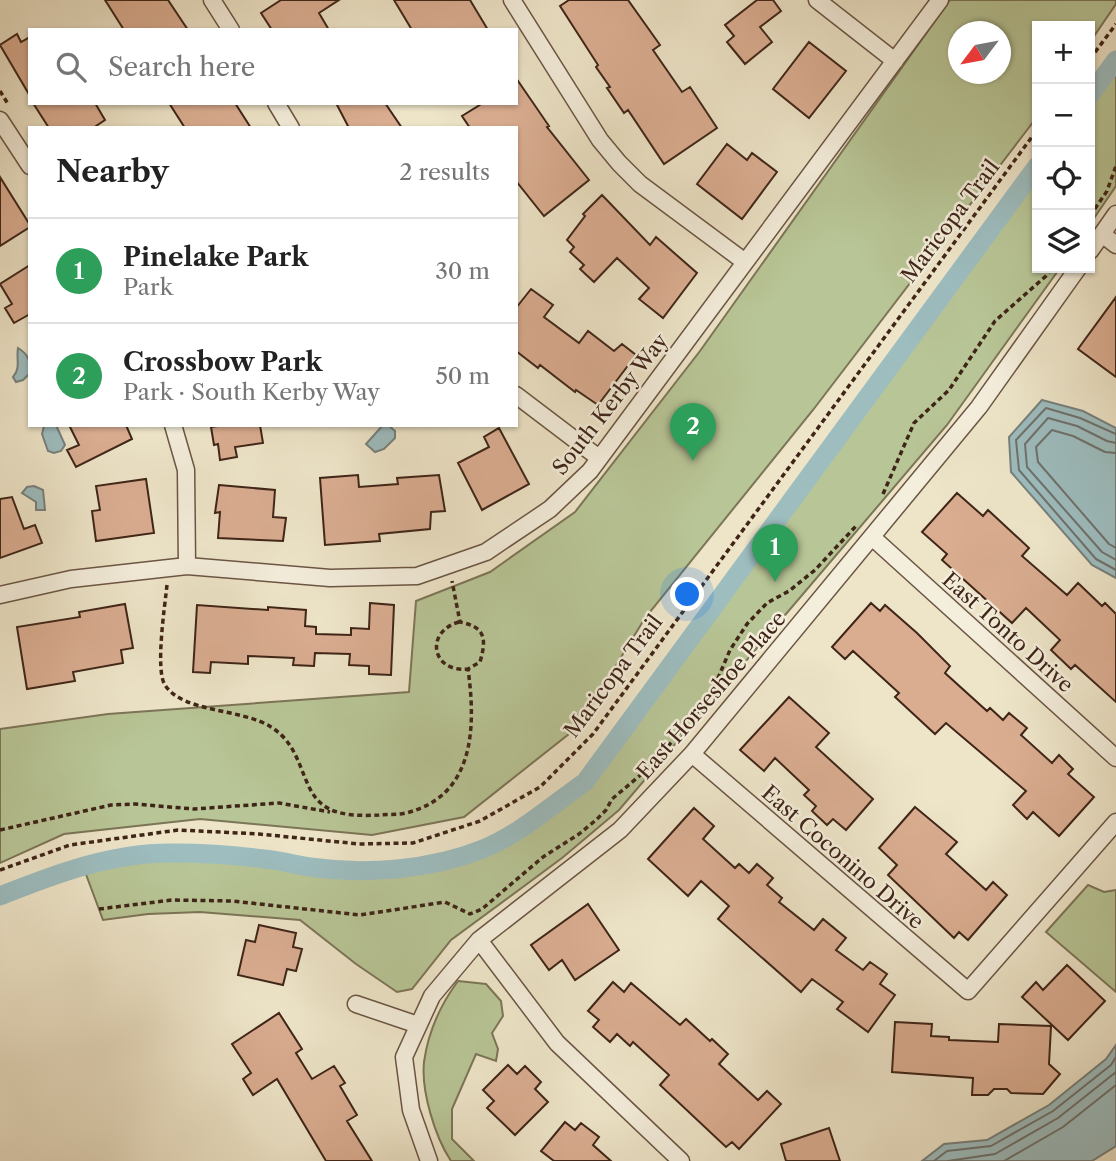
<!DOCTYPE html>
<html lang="en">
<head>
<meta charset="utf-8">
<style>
  :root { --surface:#fff; --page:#f6f6f6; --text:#222; --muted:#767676; --line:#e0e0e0; --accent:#0f766e }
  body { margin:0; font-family:"Libre Caslon Text",serif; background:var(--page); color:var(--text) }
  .controls { position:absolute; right:21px; top:21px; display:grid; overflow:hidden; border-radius:0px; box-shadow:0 2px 5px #0004 }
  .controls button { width:63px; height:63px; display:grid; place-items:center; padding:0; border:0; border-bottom:2px solid var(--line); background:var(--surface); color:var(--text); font:35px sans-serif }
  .compass { position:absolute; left:948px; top:21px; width:63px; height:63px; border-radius:50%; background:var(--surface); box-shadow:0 2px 5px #0004; rotate:238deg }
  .you { position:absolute; left:688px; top:595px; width:24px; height:24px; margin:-18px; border:5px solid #fff; border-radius:50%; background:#1a73e8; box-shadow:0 0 0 10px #1a73e833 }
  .badge { display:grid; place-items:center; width:46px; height:46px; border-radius:50%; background:var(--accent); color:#fff; font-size:23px; font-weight:700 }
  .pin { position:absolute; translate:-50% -58px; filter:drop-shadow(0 2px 4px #0008) }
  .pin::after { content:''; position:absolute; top:37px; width:24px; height:21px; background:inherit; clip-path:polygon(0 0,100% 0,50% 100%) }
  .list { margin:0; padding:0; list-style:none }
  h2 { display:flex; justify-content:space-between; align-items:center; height:91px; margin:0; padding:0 28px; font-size:30px }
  h2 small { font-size:23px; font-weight:400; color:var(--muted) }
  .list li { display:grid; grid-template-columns:46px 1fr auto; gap:21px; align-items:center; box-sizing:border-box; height:105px; padding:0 28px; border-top:2px solid var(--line) }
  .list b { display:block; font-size:26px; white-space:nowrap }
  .list p { margin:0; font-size:23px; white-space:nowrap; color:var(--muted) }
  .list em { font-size:23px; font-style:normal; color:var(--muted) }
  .icon { flex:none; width:38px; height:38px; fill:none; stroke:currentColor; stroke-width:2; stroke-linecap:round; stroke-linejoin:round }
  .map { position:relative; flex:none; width:1116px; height:1161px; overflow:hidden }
  .search { position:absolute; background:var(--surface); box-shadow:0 2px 5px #0004; left:28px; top:28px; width:490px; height:77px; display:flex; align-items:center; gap:18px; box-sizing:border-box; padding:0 24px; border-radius:0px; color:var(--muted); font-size:26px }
  .panel { position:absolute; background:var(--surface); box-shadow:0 2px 5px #0004; left:28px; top:126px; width:490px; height:301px; border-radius:0px }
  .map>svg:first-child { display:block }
</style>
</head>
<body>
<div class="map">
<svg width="1116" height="1161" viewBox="0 0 1116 1161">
  <rect width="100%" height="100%" fill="#eee5c9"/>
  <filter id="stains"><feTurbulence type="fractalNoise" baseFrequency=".00286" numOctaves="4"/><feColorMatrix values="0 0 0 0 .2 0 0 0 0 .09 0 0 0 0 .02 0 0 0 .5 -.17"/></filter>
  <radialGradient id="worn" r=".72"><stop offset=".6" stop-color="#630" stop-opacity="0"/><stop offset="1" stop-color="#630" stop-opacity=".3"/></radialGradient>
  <path fill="#b8c596" stroke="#7c7557" stroke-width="2" fill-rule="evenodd" d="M950 0H1116V4L1090 42V26H1037V117L813 410 645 618 579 726 464 817 372 835 200 819 64 834 0 863V729L108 714 409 692 416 601 490 572 575 512 700 351ZM958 32H1000V74H958Z
    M1116 69V186L1090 224V105Z
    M1037 176V268H1060L947 425 619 810 562 858 451 940 412 989 397 992 356 964 300 920 200 912 148 914 103 920 84 869C113 863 143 856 174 856 226 857 276 869 327 873 420 880 515 852 582 787 598 771 612 750 626 733Z
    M1088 885 1104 892 1116 890V992L1046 932Z
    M458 981 486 984 501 1001 503 1016 492 1033 498 1049 496 1061 476 1054 452 1109V1139L474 1161H451C435 1137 421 1091 424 1062 428 1033 441 1004 458 981Z"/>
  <path fill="#9dbdbf" stroke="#77807c" stroke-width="2" d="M18 348C29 355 30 360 30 373L23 380 16 382 13 377C21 368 16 359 18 348Z
    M1042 400 1083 411 1116 428V578L1092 565 1011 472 1009 437Z
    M47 425H56L65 445 61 451 54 453 48 451 42 434 44 426Z
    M383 425H388L395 431V438L384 449 375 452 366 444Z
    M34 486 43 490 45 510H36V502L22 493 27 487Z
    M1116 1045V1146L1092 1161H922L944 1144 987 1140 1049 1105 1106 1059Z"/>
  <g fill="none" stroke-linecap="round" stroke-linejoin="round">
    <path stroke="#6e716c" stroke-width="2" d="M1116 434 1080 418 1046 408 1016 440 1019 470 1096 559 1116 570
      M1116 443 1107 441 1077 426 1048 418 1025 444 1027 467 1102 552 1116 560
      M1116 453 1105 452 1073 436 1052 430 1036 447 1038 462 1109 544 1116 548
      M934 1161 947 1151 991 1146 1053 1111 1111 1065 1116 1057
      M948 1161 995 1154 1058 1118 1116 1072
      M1004 1161 1063 1127 1116 1085"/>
    <path stroke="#9dbdbf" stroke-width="19" d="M1090 95 1116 60
      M0 896C55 874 113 852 174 853 203 853 234 855 264 859 279 860 295 865 310 867 366 875 430 870 483 849 520 834 552 805 585 782L1037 166"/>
  </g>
  <path fill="#daad91" stroke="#3f2518" stroke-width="2" d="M105 0H168L188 30H124Z
    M281 0H339L319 13 329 30H272L261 13Z
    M394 0H470L488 30H412Z
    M569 0H628L660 45 653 50 682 92 690 87 717 128 664 164 628 110 624 113 607 88 610 87 596 67 598 65 560 6Z
    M757 0H773L781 11 760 27 772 42 745 64 727 42 734 36 725 25Z
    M17 34 21 42 30 37V96L0 45Z
    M809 42 846 71 809 118 773 89Z
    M516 78 549 126 547 127 589 180 544 216 516 181V128H470L462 116 483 103H516Z
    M33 103H95L105 120 93 128H49Z
    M169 103H235L251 128H185Z
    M336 103H385L402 128H349Z
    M727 144 747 160 752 153 777 172 742 219 697 184Z
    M0 177 30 225V227L0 246Z
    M602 195 650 245 656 237 697 273 663 318 639 299 649 288 617 258 594 282 580 269 584 265 570 252 574 247 567 240 585 216 583 214Z
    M30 265V314L14 323 5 308 12 304 0 284Z
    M531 289 553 305 544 317 579 343 588 331 614 351 622 344 636 355 598 405 576 390 575 392 540 365 538 368 516 351V308Z
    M1116 297V377L1078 349Z
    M69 425H126L132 439 76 467 67 450 79 445Z
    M225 425H260L263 443 235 447 237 457 220 460 218 444 214 445 211 427Z
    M499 428 529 484 482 510 458 463 489 447 484 437Z
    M358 475 359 487 398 484 397 478 439 475 445 511 431 512 430 529 379 534 380 541 325 545 320 478Z
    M146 479 154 533 96 541 92 511 100 510 96 486Z
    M219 485 275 490 273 517 286 518 283 541 218 538 220 512 215 513Z
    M957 493 983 516 988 510 1002 523 1029 548 1022 556 1067 595 1078 583 1102 606 1105 603 1116 614V702L1075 665 1071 669 1051 650 1060 640 1026 608 1012 623 942 560 947 554 922 532Z
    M12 497 24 529 35 525 42 543 0 558V499Z
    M370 603 394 605 391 675 369 674V666L349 665 350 654 315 653 314 666 293 665 294 658 248 656V664L211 662 210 673 193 672 197 605 268 610V607L306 610 305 626 316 627V634L351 635V628L369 629Z
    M871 603 880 611 885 605 917 633 950 666 945 673 987 711 990 708 1003 720 1009 713 1027 728 1021 735 1052 763 1059 755 1073 769 1068 774 1094 797 1059 836 1033 812 1027 819 1013 805 1026 791 946 723 935 734 895 697 899 693 853 651 845 659 832 647Z
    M125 604 133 648 121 650 123 663 73 672 75 681 27 689 17 627 80 617 79 612Z
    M789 697 829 733 816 747 873 799 846 830 833 819 827 825 812 811 816 806 804 795 809 790 775 758 764 771 740 750Z
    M915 807 957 842 946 854 986 890 993 882 1007 895 968 940 959 932 954 938 888 875 897 865 879 848Z
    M694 808 714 826 703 839 735 868 739 864 749 873 757 864 773 878 767 885 782 898 779 902 814 930 823 919 846 938 836 950 863 970 870 962 887 974 880 984 895 995 868 1032 837 1009 843 1002 812 979 801 992 718 919 729 906 701 881 688 896 648 859Z
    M588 904 619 950 575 980 562 960 549 970 531 945Z
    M259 925 296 933 293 947 302 949 296 971 287 969 283 985 238 975 246 940 255 942Z
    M1067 965 1105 1001 1068 1040 1022 997 1036 982 1043 990Z
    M613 982 624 992 631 983 680 1025 686 1019 710 1041 712 1039 728 1054 719 1064 758 1100 767 1091 781 1104 739 1149 732 1142 726 1147 660 1085 669 1075 633 1042 630 1046 617 1034 610 1042 593 1027 599 1020 588 1011Z
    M279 1013 302 1049 296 1053 312 1079 334 1066 345 1083 340 1086 357 1115 347 1121 372 1161H326L277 1079 253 1095 243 1079 251 1073 232 1044Z
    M895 1022 932 1024 931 1036 949 1037V1040L998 1042 999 1024 1051 1026 1049 1064 1060 1074 1043 1094 1011 1093 1007 1089H994L988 1095H972L973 1078 892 1072Z
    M508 1065 517 1074 525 1066 541 1082 535 1089 548 1102 515 1135 487 1108 494 1101 483 1090Z
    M565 1122 575 1130 581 1123 599 1137 593 1145 611 1161H554L541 1151Z
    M829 1128 840 1161H786L781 1144Z"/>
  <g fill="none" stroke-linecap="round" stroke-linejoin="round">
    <g stroke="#6b5544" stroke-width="19">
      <path id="minor" d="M212 0 231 30
        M512 0 600 140 619 163 640 184 745 262
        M817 0 895 61
        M276 103 291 128
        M0 120 30 166
        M1102 234 1116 245
        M1090 251 1116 214
        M516 395 599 458
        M173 425 186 470 187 566
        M872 537 1116 758
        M0 595 71 579 187 566 330 578 417 576 486 552 550 509 590 471 940 0
        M692 754 968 991 1116 822
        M479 940 557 1043 681 1161
        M356 1004 418 1025
        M429 1161 411 1110 404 1057 432 996 479 940 620 830 692 754 979 407 1078 268"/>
    </g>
    <path stroke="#3f2518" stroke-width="3.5" stroke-dasharray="5 3.5" stroke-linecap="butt" d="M1090 59 1116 24
      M0 91 8 104
      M1090 216 1107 191 1116 166
      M883 494 914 423 949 390 995 321 1046 276 1052 268
      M167 585C165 605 155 670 165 685 183 713 241 708 271 727 304 747 300 788 323 805 337 816 361 816 379 815 388 814 398 815 406 813 475 796 476 727 468 669L480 662C487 638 485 627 460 622L452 581
      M459 622C424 632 432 673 468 669
      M0 830 111 805 135 804 194 809 279 803 330 812
      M0 870 70 845 178 830 259 834 359 844 413 843 480 821 540 787 593 734 1037 130
      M99 909 172 900 232 901 360 915 445 902 470 914 482 909 543 857 579 834 596 820 606 810 612 799 650 767 709 699 730 650 747 624 767 603 789 591 815 570 856 526"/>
    <use href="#minor" stroke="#f4eedc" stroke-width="16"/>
  </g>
  <g text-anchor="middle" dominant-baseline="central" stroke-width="5" stroke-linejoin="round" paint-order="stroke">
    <g font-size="21" fill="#3f2518" stroke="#f4eedc">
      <text transform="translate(950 221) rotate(-53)">Maricopa Trail</text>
      <text transform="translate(610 404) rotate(-52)">South Kerby Way</text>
      <text transform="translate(1008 632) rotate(42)">East Tonto Drive</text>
      <text transform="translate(613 676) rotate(-53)">Maricopa Trail</text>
      <text transform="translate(711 695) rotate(-49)">East Horseshoe Place</text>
      <text transform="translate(843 857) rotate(41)">East Coconino Drive</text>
    </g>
  </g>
  <rect width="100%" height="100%" filter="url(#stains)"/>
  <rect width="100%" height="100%" fill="url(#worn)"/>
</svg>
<div class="controls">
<button>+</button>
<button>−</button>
<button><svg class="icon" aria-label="locate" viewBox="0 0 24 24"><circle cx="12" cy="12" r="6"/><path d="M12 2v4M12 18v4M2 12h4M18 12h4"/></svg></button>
<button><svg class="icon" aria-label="layers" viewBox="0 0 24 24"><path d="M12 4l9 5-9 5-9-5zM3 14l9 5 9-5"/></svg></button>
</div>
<svg class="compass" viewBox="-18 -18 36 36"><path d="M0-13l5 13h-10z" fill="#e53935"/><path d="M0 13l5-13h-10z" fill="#767676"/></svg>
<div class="you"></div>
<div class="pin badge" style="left:775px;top:582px;background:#2e9e5b">1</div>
<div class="pin badge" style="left:693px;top:461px;background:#2e9e5b">2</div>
<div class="search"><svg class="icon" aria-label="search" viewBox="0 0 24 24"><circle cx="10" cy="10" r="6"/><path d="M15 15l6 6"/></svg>Search here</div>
<section class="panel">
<h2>Nearby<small>2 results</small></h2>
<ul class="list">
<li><span class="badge" style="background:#2e9e5b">1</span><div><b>Pinelake Park</b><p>Park</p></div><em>30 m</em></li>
<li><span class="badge" style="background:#2e9e5b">2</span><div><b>Crossbow Park</b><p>Park · South Kerby Way</p></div><em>50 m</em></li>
</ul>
</section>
</div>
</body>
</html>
